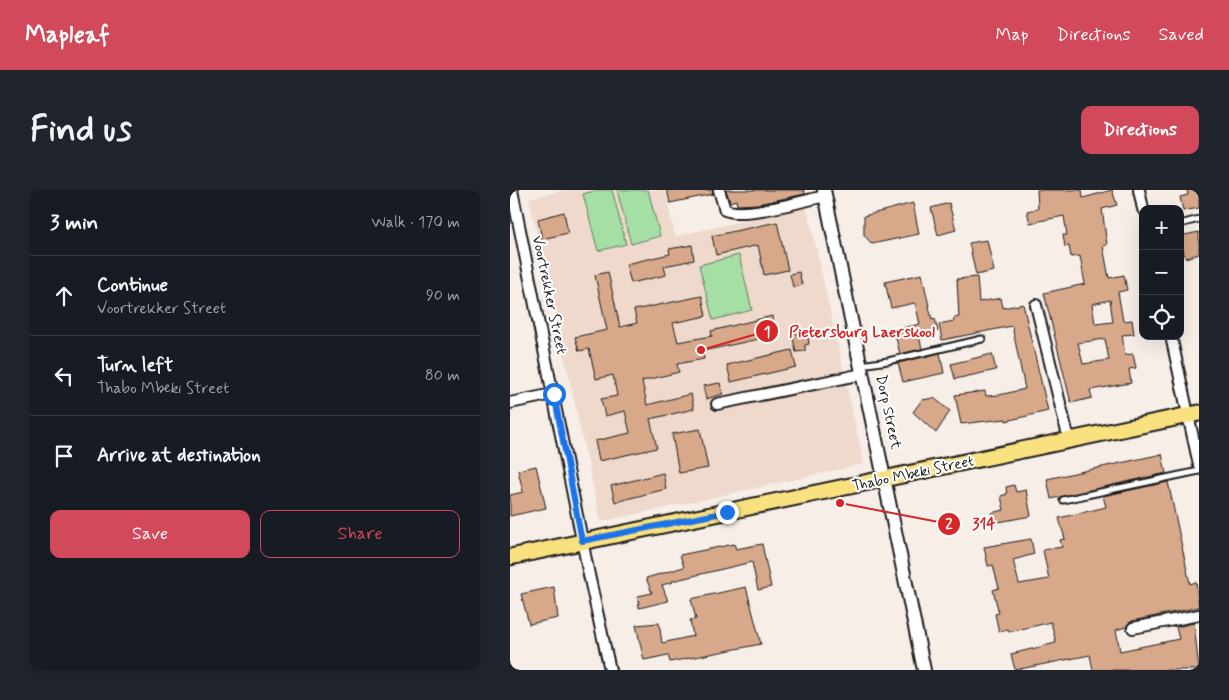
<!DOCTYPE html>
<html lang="en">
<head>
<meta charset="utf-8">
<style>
  :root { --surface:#171b24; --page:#20242c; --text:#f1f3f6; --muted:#9ea1a6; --line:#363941; --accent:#d1495b }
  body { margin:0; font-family:Mynerve,sans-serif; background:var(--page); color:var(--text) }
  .controls { position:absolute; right:15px; top:15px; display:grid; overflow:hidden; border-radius:10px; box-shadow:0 5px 20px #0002 }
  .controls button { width:45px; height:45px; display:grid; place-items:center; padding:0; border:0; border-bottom:1px solid var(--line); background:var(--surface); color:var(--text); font:25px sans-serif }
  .stop { position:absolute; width:15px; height:15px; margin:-11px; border:4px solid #1a73e8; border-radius:50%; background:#fff }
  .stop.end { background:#1a73e8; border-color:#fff; box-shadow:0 1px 5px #0008 }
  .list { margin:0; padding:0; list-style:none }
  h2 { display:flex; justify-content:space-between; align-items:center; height:65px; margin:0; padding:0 20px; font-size:21px }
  h2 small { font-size:16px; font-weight:400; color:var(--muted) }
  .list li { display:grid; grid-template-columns:32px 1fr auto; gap:15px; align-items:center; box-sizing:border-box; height:80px; padding:0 20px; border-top:1px solid var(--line) }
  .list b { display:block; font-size:19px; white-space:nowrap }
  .list p { margin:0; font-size:16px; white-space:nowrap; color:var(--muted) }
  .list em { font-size:16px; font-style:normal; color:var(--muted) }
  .actions { display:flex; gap:10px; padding:15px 20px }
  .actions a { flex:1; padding:11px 0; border:1px solid var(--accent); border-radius:10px; text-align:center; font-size:18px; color:var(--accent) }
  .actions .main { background:var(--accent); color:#fff }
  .icon { flex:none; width:28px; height:28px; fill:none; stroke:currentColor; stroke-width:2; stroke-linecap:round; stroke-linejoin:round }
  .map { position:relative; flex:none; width:689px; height:480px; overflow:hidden; border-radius:10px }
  header { display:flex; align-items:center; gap:30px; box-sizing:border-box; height:70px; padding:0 25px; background:var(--accent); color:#fff }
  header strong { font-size:24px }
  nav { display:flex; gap:28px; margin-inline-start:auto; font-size:18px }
  .intro { display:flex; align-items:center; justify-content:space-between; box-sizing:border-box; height:120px; padding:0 30px }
  h1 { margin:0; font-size:35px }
  .button { padding:12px 22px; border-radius:10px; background:var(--accent); color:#fff; font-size:18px; font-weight:700 }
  main { display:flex; gap:30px; padding:0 30px }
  aside { flex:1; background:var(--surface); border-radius:10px; box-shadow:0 5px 20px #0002 }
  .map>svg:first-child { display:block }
</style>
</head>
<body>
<header>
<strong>Mapleaf</strong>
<nav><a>Map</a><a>Directions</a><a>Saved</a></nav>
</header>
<div class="intro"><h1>Find us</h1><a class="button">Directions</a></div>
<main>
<aside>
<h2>3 min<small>Walk · 170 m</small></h2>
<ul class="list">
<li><svg class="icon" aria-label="ahead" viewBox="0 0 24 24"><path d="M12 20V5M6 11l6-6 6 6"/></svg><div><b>Continue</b><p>Voortrekker Street</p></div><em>90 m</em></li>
<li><svg class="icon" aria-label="left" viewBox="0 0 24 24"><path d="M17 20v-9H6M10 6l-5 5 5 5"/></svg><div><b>Turn left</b><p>Thabo Mbeki Street</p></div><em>80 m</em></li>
<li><svg class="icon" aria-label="arrive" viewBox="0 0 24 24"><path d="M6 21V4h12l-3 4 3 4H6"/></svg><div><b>Arrive at destination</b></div></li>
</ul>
<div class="actions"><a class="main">Save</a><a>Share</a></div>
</aside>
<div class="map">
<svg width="689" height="480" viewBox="0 0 689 480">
  <rect width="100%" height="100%" fill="#f7eee8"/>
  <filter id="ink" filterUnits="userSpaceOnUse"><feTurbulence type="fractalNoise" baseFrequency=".02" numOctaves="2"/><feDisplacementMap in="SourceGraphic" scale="10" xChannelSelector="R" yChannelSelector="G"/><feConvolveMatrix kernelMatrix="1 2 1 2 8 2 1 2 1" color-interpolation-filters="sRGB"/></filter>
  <g filter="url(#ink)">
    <path fill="#eed9cc" d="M55 0H155L165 46 297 17 354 274 91 332 19 8Z"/>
    <path fill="#a5dfa4" stroke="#607e60" d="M88 0H102L116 54 88 61 73 4Z
      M107 0H138L150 46 121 54Z
      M229 65 242 120 203 130 189 75Z"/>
    <path fill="#d8a88a" stroke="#1c1c1c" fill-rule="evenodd" d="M157 0H202L203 4 160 13Z
      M216 0H294L295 4 248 14 227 15 226 10 220 12Z
      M527 0H572L573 8 602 0 607 15 592 19 597 55 593 56 599 88 614 85 617 100 608 102 613 131 622 130 624 144 612 145 615 165 623 164 626 178 619 179 621 193 580 200 582 208 561 213 534 103 575 94 570 66 561 67 559 56 555 57 553 45H557L554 26 520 33 517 21 528 19ZM600 110 603 132 585 134 582 114ZM595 149 599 170 573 174 568 153Z
      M677 0H689V18L673 21 670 7 678 5Z
      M403 13 409 44 362 54 354 45V26Z
      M439 13 446 40 428 45 421 18Z
      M54 22 58 43 32 49 28 29Z
      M267 32 278 80 254 85 248 55 206 65 202 46Z
      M689 42V64L675 68 670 46Z
      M477 50 484 81 466 85 459 53Z
      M182 55 184 70 154 76 156 85 121 93 116 74 160 64 159 59Z
      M98 82 110 137 127 133 124 120 192 106 196 126 163 133 168 152 202 146 201 141 262 126 266 142 249 146V149L193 161 194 169 167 174 169 182 132 191 137 215 181 204 184 219 140 229 147 258 89 271 85 251 120 243 115 221 95 226 91 209 107 206 103 185 86 189 79 159 69 161 65 147 97 140 85 85Z
      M289 82 292 95 283 97 280 84Z
      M412 84 422 130 425 129 428 141 409 145 412 159 390 164 384 140 410 134 405 113 381 118 375 92Z
      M467 87 469 112 491 108 493 118 513 114 538 221 496 231V229L485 230 451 234 445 205 475 201 476 206 489 205 515 199 502 136 432 150 429 134 444 131V128L449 127 447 89Z
      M297 141 299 154 295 155V161L286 162 282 144Z
      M282 160 286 177 221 192 217 175Z
      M430 163 434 183 393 192 388 173Z
      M482 164 486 180 445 189 441 174Z
      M210 193 213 204 196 209 193 196Z
      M424 208 440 221 426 243 403 222 412 210Z
      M190 239 198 278 169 283 162 244Z
      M652 264 656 283 541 309 537 289Z
      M26 276 36 318 0 326V305L13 302 8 280Z
      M153 283 156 299 105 312 101 296Z
      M658 292 680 394 686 392 689 417 622 431 616 437 606 440 610 461 669 449 666 437 684 433 689 480H583L580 465 505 480 501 464 546 453 541 432 499 442 498 439 489 442 485 424 489 423 483 400 489 398 483 375 478 376 474 357 521 349 524 364 503 370 509 394 539 389 533 360 552 357 550 350 555 349 549 328 596 317 593 306Z
      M504 295 506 302 516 300 521 326 483 333 481 323 494 320 491 306 497 304 496 297Z
      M224 354 226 359 252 354 261 397 248 400 242 372 162 391 163 392 152 395 158 411 129 418 128 406 142 403 136 388 174 377 170 365Z
      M44 397 48 428 19 434 11 404Z
      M236 397 251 454 160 472 158 465 134 470 126 435 149 433 152 453 183 446 180 430 186 429 181 409Z"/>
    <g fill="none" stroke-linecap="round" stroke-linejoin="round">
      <g stroke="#1c1c1c" stroke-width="9">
        <path id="service" d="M670 34 689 29
          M351 175 378 171 472 149
          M553 310 689 281"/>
      </g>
      <g stroke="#1c1c1c" stroke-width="14">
        <path id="minor" d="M2 0 79 385 100 480
          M209 0 215 20C235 28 292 11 315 6
          M629 0 633 19
          M526 115 559 250
          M661 146 689 275
          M0 213 43 204
          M207 214 353 184
          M623 438 689 425"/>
      </g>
      <g stroke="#1c1c1c" stroke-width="16">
        <path id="tertiary" d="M314 0 414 480"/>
      </g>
      <g stroke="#1c1c1c" stroke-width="19">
        <path id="primary" d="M0 367 689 223"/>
      </g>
      <use href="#service" stroke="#fff" stroke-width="5"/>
      <use href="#minor" stroke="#fff" stroke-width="10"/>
      <use href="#tertiary" stroke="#fff" stroke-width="12"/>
      <use href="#primary" stroke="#fae180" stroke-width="15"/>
    </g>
  </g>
  <g fill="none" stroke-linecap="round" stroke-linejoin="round" filter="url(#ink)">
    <path stroke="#1a73e8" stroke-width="6" d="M44 204 72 351 217 322"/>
  </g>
  <g text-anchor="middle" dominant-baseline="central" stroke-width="4" stroke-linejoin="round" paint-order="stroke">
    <g font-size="15" fill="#1c1c1c" stroke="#fff">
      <text transform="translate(39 105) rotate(78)">Voortrekker Street</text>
      <text transform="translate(378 222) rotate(78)">Dorp Street</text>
      <text transform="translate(403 284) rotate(-12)">Thabo Mbeki Street</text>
    </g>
  </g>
  <path fill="none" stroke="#d62828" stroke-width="2" d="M191 160L257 141M330 313L439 334"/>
  <g fill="#d62828" stroke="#fff" stroke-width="2">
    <circle cx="191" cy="160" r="5"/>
    <circle cx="330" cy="313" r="5"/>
    <circle cx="257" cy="141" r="12"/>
    <circle cx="439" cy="334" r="12"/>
  </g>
  <g font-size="15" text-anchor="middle" font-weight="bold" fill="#fff">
    <text x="257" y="147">1</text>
    <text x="439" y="339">2</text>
  </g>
  <g font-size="16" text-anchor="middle" font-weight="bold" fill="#d62828" stroke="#fff" stroke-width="4" stroke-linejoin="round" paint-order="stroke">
    <text x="352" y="147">Pietersburg Laerskool</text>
    <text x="474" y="339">314</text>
  </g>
</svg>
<div class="controls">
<button>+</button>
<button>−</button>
<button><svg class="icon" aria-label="locate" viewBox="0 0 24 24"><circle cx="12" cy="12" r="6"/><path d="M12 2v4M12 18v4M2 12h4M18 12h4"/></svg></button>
</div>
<div class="stop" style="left:44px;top:204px"></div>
<div class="stop end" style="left:217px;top:322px"></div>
</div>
</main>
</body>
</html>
